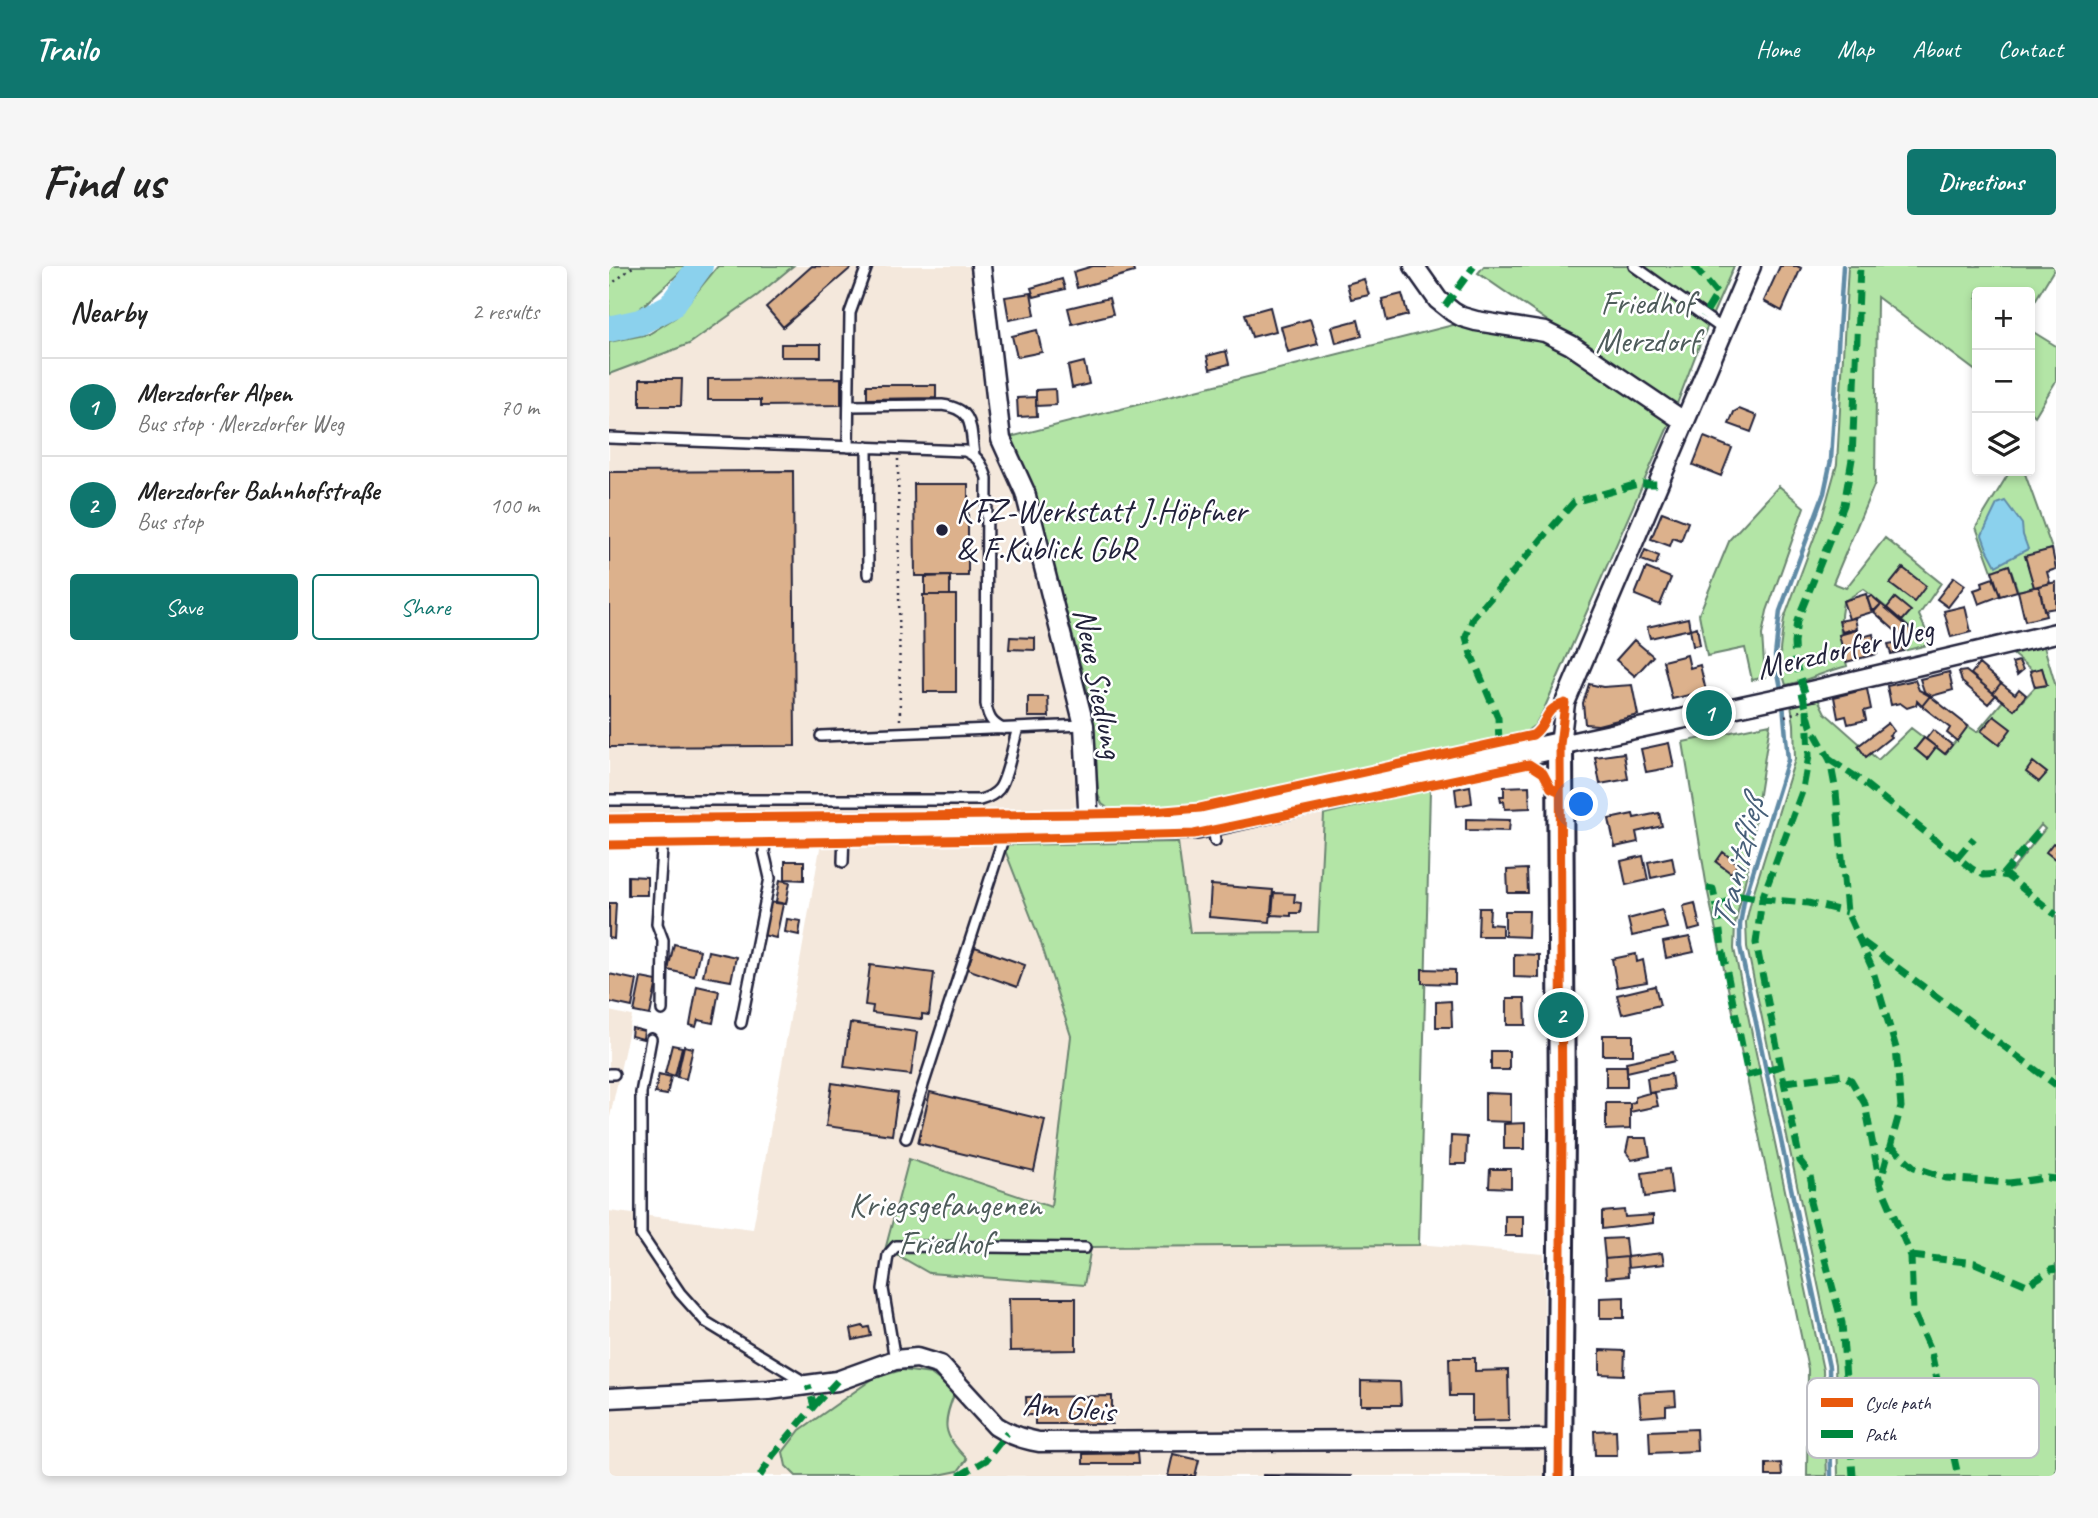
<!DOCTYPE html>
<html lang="en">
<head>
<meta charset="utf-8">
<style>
  :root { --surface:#fff; --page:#f6f6f6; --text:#222; --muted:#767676; --line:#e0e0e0; --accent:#0f766e }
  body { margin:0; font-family:Caveat,sans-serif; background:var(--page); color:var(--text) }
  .controls { position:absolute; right:21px; top:21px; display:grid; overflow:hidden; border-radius:7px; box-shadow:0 4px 10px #0003 }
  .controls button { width:63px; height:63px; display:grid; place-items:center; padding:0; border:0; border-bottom:2px solid var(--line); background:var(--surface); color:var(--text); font:35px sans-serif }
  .you { position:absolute; left:973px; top:539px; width:24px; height:24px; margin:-18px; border:5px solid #fff; border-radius:50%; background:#1a73e8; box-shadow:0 0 0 10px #1a73e833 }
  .badge { display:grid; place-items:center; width:46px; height:46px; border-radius:50%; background:var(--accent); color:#fff; font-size:23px; font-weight:700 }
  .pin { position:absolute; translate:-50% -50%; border:4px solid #fff; box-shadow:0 2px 7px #0006 }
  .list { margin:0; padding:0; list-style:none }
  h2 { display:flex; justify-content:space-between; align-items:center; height:91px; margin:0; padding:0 28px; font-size:30px }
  h2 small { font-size:23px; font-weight:400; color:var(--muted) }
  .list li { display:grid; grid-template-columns:46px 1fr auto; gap:21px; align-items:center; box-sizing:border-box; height:98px; padding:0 28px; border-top:2px solid var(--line) }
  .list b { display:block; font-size:26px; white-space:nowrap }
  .list p { margin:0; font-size:23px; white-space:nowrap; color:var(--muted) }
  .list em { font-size:23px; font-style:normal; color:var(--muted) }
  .actions { display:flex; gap:14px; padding:21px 28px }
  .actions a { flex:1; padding:16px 0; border:2px solid var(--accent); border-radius:7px; text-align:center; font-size:24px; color:var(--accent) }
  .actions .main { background:var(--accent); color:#fff }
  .icon { flex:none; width:38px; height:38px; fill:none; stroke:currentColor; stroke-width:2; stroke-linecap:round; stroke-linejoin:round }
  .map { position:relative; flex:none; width:1447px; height:1210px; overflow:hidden; border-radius:7px }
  header { display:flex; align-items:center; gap:42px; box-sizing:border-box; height:98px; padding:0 35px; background:var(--accent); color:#fff }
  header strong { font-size:33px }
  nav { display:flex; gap:38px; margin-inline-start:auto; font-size:24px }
  .intro { display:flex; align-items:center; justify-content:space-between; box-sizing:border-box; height:168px; padding:0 42px }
  h1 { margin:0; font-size:49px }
  .button { padding:18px 32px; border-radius:7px; background:var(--accent); color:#fff; font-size:24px; font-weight:700 }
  main { display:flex; gap:42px; padding:0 42px }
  aside { flex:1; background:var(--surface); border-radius:7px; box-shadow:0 4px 10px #0003 }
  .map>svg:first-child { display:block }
</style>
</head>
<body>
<header>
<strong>Trailo</strong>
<nav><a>Home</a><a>Map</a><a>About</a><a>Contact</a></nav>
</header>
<div class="intro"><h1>Find us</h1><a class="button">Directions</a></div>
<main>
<aside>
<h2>Nearby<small>2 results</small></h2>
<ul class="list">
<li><span class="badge">1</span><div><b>Merzdorfer Alpen</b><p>Bus stop · Merzdorfer Weg</p></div><em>70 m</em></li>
<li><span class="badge">2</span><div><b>Merzdorfer Bahnhofstraße</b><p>Bus stop</p></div><em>100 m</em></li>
</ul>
<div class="actions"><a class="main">Save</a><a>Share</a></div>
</aside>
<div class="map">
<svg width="1447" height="1210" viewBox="0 0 1447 1210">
  <rect width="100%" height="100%" fill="#fff"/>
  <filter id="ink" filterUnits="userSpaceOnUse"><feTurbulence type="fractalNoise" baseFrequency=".0143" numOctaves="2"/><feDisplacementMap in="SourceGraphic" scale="14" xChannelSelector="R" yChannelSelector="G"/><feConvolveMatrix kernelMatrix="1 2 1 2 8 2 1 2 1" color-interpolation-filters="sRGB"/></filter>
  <g filter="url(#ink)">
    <path fill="#f4e8dc" d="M184 0H367L409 226 468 459 472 533 464 543 459 545 0 550V108L80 78 149 29Z
      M715 548 709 666 581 667 569 576Z
      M394 579 431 674 462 770 442 942 301 893 275 988 290 990 320 1007 476 1019 486 953 935 988V1210H0V945L144 963 211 582Z
      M0 745 23 750 0 855Z"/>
    <path fill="#b3e5a6" stroke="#6a8470" stroke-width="2" fill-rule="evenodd" d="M0 0H78L27 46 0 51Z
      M109 0H184L149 29 80 78 0 108V76L40 68 67 51Z
      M875 0H1125L1092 75 1066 143 869 7Z
      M1239 0H1447L1421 43V26H1368V106L1268 31 1266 217 1224 317 1237 322 1276 272 1332 317 1310 349 1323 378 1294 385 1306 367 1293 355 1301 345 1286 332 1278 342 1254 323 1234 336C1229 361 1232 375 1238 400 1217 405 1198 415 1177 419L1173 406 1171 384 1175 353 1214 248 1228 198Z
      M848 58 903 64 932 72 958 85 1062 154 935 443 926 459 915 467 592 539 500 543 493 538 489 529 483 441 424 224 397 172Z
      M1421 64 1447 80V115L1426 150 1421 145Z
      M1401 205H1415L1443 283 1417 291 1425 321 1409 325 1400 299 1383 305 1367 261Z
      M1170 220 1195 241 1158 345 1153 369 1156 411 1143 414 1136 382 1098 390 1090 348 1121 273Z
      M1434 377 1447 421V1210H1229L1226 1099 1138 681 1137 656 1142 635 1186 493 1185 458 1182 438 1208 431 1216 447 1269 494 1302 462 1315 472 1306 483 1318 493 1327 481 1336 488 1359 460 1368 466 1394 435 1405 444 1426 421 1438 419 1433 402 1424 405 1401 386ZM1432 559 1436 563 1402 605 1399 600Z
      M1161 458 1137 611 1126 658 1125 683 1214 1104 1218 1210H1198L1199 1103 1098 622 1074 476Z
      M821 523 810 979 482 981 475 1019 320 1007 290 990 275 988 300 893 442 941 462 770 431 674 394 579 569 576 581 667 709 666 715 548Z
      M293 1104 322 1108 346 1126C333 1158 333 1169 358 1193L349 1205 325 1210H187L177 1200 174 1186 191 1164 265 1112Z"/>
    <path fill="#8bd1ed" stroke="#618ba6" stroke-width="2" d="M1396 235 1413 258 1414 269 1419 283 1387 300 1378 283 1373 269 1388 238Z"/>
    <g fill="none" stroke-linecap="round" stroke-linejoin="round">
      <path stroke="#618ba6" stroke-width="4.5" d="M1173 428 1166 390 1171 345 1215 227 1222 194 1234 0
        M1174 437 1179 494 1135 635 1131 659V681L1220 1101 1222 1210"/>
      <path stroke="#8bd1ed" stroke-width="26" d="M0 63 31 56 62 40 91 0"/>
    </g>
    <path fill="#dcb18c" stroke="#22223b" stroke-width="2" d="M203 0 243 1 174 61 157 41Z
      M484 0H523L525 6 468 22 464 6Z
      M1171 0H1188L1192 2 1173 45 1155 35Z
      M453 13 456 23 425 31 422 22Z
      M755 13 760 29 742 33 738 18Z
      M422 27 426 49 400 54 396 31Z
      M793 28 799 49 778 55 773 33Z
      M500 32 504 48 463 58 459 42Z
      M661 41 667 65 643 71 636 48Z
      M701 53 709 78 679 86 672 61Z
      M749 54 753 70 727 77 723 61Z
      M428 64 433 86 408 91 403 70Z
      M172 78H212V91H172Z
      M617 85 620 98 601 103 598 90Z
      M475 96 480 118 463 122 459 100Z
      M232 112V139L152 140V134H99V113Z
      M31 113H73L72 140H31Z
      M258 119H327V132L258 133Z
      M446 123 447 139 427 140V124Z
      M427 131 428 150 409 151 408 132Z
      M1130 143 1148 150 1142 166 1120 158 1125 146Z
      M1095 171 1123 182 1112 210 1084 199Z
      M184 205 186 480 0 481V206Z
      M305 218H359V310H306Z
      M1053 246 1079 256 1072 275 1064 272 1061 280 1042 273Z
      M1443 283 1447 303 1438 306 1441 317 1425 321 1416 290Z
      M1036 284 1050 290 1047 299 1032 294Z
      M1400 299 1408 325 1391 330 1383 305Z
      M1037 302 1062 312 1051 339 1026 329Z
      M1294 302 1317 320 1305 336 1281 318Z
      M341 310V329H316V311Z
      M1345 311 1356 319 1339 341 1328 333Z
      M1384 312 1391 330 1370 338 1365 324 1374 321 1373 316Z
      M1447 316V342L1435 344 1430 320Z
      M1430 320 1437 350 1416 355 1409 325Z
      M1257 328 1263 346 1240 353 1234 335Z
      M314 329H347V426H315Z
      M1263 330 1272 338 1266 344H1262L1258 332Z
      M1286 332 1302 345 1293 355 1278 342Z
      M1272 338 1306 367 1299 376 1265 346Z
      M1356 340 1362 366 1342 371 1335 345Z
      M1079 352 1081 363 1041 372 1038 361Z
      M1246 352 1248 362 1233 366 1230 355Z
      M1088 361 1091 379 1084 380 1081 363Z
      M1248 364 1250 372 1264 368 1268 388 1237 396 1230 369Z
      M401 371 426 372V384L400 383Z
      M1025 374 1044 390 1026 410 1007 394Z
      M1291 376 1294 385 1282 388 1279 378Z
      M1078 389 1081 402 1091 399 1097 425 1063 433 1054 395Z
      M1410 395 1414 404 1408 409 1403 397Z
      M1370 398 1392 417 1384 427 1362 408Z
      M1433 402 1438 419 1426 421 1421 405Z
      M1357 405 1387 429 1379 438 1353 416 1350 406Z
      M1340 406 1344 424 1323 430 1315 425 1311 413Z
      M1306 414 1310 424 1321 430 1313 440 1308 435 1307 439 1298 442 1291 437 1282 439 1278 420Z
      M1392 417 1406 428 1410 423 1417 429 1405 444 1384 427Z
      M980 418 994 421 1023 419 1029 449 989 459 976 458 974 437Z
      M1258 423 1262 443 1255 445 1257 454 1239 458 1237 450 1229 452 1225 431Z
      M1321 430 1359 460 1348 475 1338 467 1341 462 1313 440Z
      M419 431H439L440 451H419Z
      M1385 450 1402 463 1390 479 1372 465Z
      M1279 457 1285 465 1280 469 1282 471 1257 491 1249 480Z
      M1324 464 1343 479 1336 488 1317 473Z
      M1315 472 1327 481 1318 493 1306 483Z
      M1060 477 1065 501 1037 506 1032 483Z
      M1015 487 1019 513 991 518 986 491Z
      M1424 496 1438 507 1430 516 1417 506Z
      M861 520 863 537 848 540 846 523Z
      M920 520 921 542 896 543 895 535 892 536 891 530H895V521Z
      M1050 547 1053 560 1027 566 1029 576 1006 581 1000 553 1024 548 1025 552Z
      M857 553 901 554 900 565 857 564Z
      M1444 577 1447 579V594L1437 586Z
      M1114 586 1129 598 1122 607 1107 596Z
      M1034 590 1039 614 1017 619 1012 595Z
      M1063 591 1066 607 1042 612 1039 596Z
      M176 595H195V614L176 613Z
      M918 603 919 627H899L898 604Z
      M19 610 38 611V629H19Z
      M171 614 181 616 177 638 167 636Z
      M602 619 664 624 661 656 600 651Z
      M665 627 686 628 685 636 692 637 691 647H682V650L663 649Z
      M160 636 174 638 167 672 154 669Z
      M0 637H7L5 673 0 672Z
      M1086 637 1091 662 1080 665 1074 640Z
      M870 642H881L880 658 893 659V670H869Z
      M1053 644 1058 662 1023 670 1019 653Z
      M896 645H920L919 671 896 670Z
      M178 653 192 655 190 669 176 666Z
      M1081 671 1085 686 1057 692 1054 676Z
      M65 678 91 684 85 710 59 704Z
      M366 681 416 699 408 721 358 703Z
      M99 685 127 691 122 715 94 710Z
      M905 688 930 689V712L905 711Z
      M1027 688 1028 696 1034 694 1038 716 1008 721 1003 693Z
      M261 699 325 707 320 749 313 748V753L263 747 264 740 256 739Z
      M813 703 846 704V718L813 717Z
      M0 708 28 714 23 741 0 736Z
      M32 712 48 715 41 749 25 746Z
      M88 720 110 725 104 757 89 754 87 761 81 759Z
      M1046 720 1051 739 1013 748 1008 729Z
      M898 732H916L917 759H898Z
      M842 735 843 761H827V736Z
      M241 757 308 766 302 809 235 801Z
      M23 762 35 765 34 773 22 770Z
      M994 769H1024V789H994Z
      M63 779 73 781 66 810 56 807Z
      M75 780 84 782 77 813 68 811Z
      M882 785H900V804H882Z
      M1064 786 1066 795 1018 806 1017 796Z
      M997 800H1018V821H997Z
      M50 808 62 811 58 829 46 827Z
      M1062 808 1064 823 1040 827 1038 812Z
      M223 817 289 827 283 869 217 860Z
      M321 826 436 854 425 905 309 877Z
      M876 827 902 828V856L876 855Z
      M1040 827H1046L1049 840 1021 846V837L1026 836V831Z
      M997 837H1021V863L997 864Z
      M916 857V883H895V858Z
      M842 870 858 871 857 898H841Z
      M1020 872H1038L1041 890 1023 894 1017 886Z
      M881 903H902V922L880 921Z
      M1060 903 1063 927 1036 931 1033 907Z
      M1015 944 1016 951 1044 949V957L993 963V946Z
      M896 950H914V970H896Z
      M1016 972 1018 991 996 993 994 973Z
      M1053 987 1055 998 1019 1002 1018 991Z
      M1018 991 1019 1010 997 1012 996 993Z
      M1015 1031V1052H991V1032Z
      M400 1032H467V1084L401 1085Z
      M254 1060 255 1062 260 1061 262 1070 244 1074 242 1063Z
      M991 1084 1016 1085 1015 1109 991 1108Z
      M840 1092H866V1105L899 1104 900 1154 863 1155V1130H841Z
      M752 1115 791 1116 792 1139H752Z
      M1066 1125 1067 1139 1057 1140V1149L1032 1151 1030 1127Z
      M503 1130V1158H426V1149H418L417 1131Z
      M1087 1163 1088 1185 1041 1187 1040 1165Z
      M1007 1164 1008 1189H986L985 1165Z
      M528 1187 529 1198H474V1188Z
      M564 1188 590 1194 586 1210H559Z
      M1172 1197 1173 1210H1157V1198Z
      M654 1209 743 1210H654Z"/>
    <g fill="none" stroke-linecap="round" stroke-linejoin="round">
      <g stroke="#22223b" stroke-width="14">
        <path id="lane" d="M1025 0 1115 64
          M240 140 333 139C366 143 361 162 365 189
          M0 172 356 185C370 191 373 198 378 212L377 438C379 451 382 457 394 463
          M239 181 241 47 258 0
          M258 181 259 308
          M212 470 475 459
          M0 534H371C378 532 385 529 390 523 399 511 404 477 409 462
          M604 558 606 575
          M234 596 235 566
          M53 744 54 674 48 658 54 569
          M132 757 161 612 155 586 157 570
          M42 773 32 827V969L71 1027 97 1056 199 1118
          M0 808H5
          M297 872 397 564
          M286 1094 274 1023 279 989 287 980 476 982"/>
      </g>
      <g stroke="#22223b" stroke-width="23">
        <path id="street" d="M372 0 392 173 416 226 475 459 480 562
          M805 0 829 34 844 46 853 51 867 55 936 66 962 79 1076 156
          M1142 0 956 437 951 479 1193 427 1447 367
          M0 1132 160 1124 228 1115 286 1094 308 1092 331 1099 387 1160C401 1169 413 1173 430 1176L949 1173"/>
      </g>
      <g stroke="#22223b" stroke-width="30">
        <path id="secondary" d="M0 569 587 560 951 479 953 867 950 1210"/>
      </g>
      <path stroke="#22223b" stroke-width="2.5" stroke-dasharray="2 5" stroke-linecap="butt" d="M0 20 25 0
        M289 193 291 456
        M1176 450 1195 444"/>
      <use href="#lane" stroke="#fff" stroke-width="9"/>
      <use href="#street" stroke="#fff" stroke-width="18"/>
      <use href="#secondary" stroke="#fff" stroke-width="24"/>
      <path stroke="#00873e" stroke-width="7" stroke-dasharray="14 7" stroke-linecap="butt" d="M1085 0 1108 28 1094 51
        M836 40 865 0
        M1196 426 1186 396 1185 377 1188 355 1235 239 1243 193 1251 0
        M1193 427 1202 460 1221 494 1227 526 1238 646 1263 702 1287 782 1292 841 1271 917
        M1198 443 1200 490 1194 523 1153 633 1147 677 1191 895C1204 911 1204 915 1201 936L1233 1057 1244 1210
        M890 477 889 452 862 388 857 371 864 352 965 236 1029 218H1049
        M1221 494 1247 511 1363 603 1375 609 1388 608 1398 610 1447 649
        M1348 592 1365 572
        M1393 609 1434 561
        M1098 622 1104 623 1108 641
        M1254 676 1447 819
        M1172 800 1139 809 1113 682 1108 641 1131 629 1153 633 1199 637 1238 646
        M1176 816 1233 809 1242 814 1256 838 1271 917 1302 990 1304 1046 1322 1086 1349 1210
        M1281 879 1305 901 1337 912 1400 917 1437 912 1447 913
        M1302 990 1366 997 1418 1019 1442 1004 1447 1003
        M205 1140 228 1115
        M151 1210 164 1189 205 1140 199 1119
        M350 1210 377 1194 398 1167"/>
      <g stroke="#fff" stroke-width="13">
        <path id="cycleway" d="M0 553 480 548 532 547 591 542 924 469C941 456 932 444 956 437L951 479 953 867 950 1210
          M0 579 394 573 585 568 920 498 934 507 942 522 951 526"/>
      </g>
      <use href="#cycleway" stroke="#e8590c" stroke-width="9"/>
    </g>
  </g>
  <circle fill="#22223b" stroke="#fff" stroke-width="2.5" cx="333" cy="264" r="7"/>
  <g text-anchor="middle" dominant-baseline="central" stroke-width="5" stroke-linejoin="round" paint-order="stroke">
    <g font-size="33" fill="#4e5c5b" stroke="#fff">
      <text x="1038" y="37">Friedhof<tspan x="1038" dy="38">Merzdorf</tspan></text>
      <text x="336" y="939">Kriegsgefangenen<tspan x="336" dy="38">Friedhof</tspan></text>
    </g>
    <g font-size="33" fill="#22223b" stroke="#fff" text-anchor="start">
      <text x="347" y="245">KFZ-Werkstatt J.Höpfner<tspan x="347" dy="38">&amp; F.Kublick GbR</tspan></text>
    </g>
    <g font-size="33" fill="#22223b" stroke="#fff">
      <text transform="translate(1236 382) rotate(-13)">Merzdorfer Weg</text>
      <text transform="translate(490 417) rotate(79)">Neue Siedlung</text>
      <text transform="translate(460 1141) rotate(5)">Am Gleis</text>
    </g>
    <g font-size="35" font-style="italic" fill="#475f79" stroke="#fff">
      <text transform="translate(1128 598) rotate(-76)">Tranitzfließ</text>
    </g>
  </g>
  <rect x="1198" y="1112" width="232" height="80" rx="10" fill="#fff" stroke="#bdbdc4" stroke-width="2"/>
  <rect x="1212" y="1132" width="32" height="9" fill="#e8590c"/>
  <rect x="1212" y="1164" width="32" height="8" fill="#00873e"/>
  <g font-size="19" fill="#22223b">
    <text x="1256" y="1143">Cycle path</text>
    <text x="1256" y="1175">Path</text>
  </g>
</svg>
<div class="controls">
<button>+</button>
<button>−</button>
<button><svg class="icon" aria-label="layers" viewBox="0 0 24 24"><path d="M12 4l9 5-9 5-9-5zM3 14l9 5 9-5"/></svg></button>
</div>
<div class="you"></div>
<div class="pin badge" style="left:1100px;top:447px">1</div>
<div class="pin badge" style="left:952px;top:749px">2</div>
</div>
</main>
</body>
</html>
